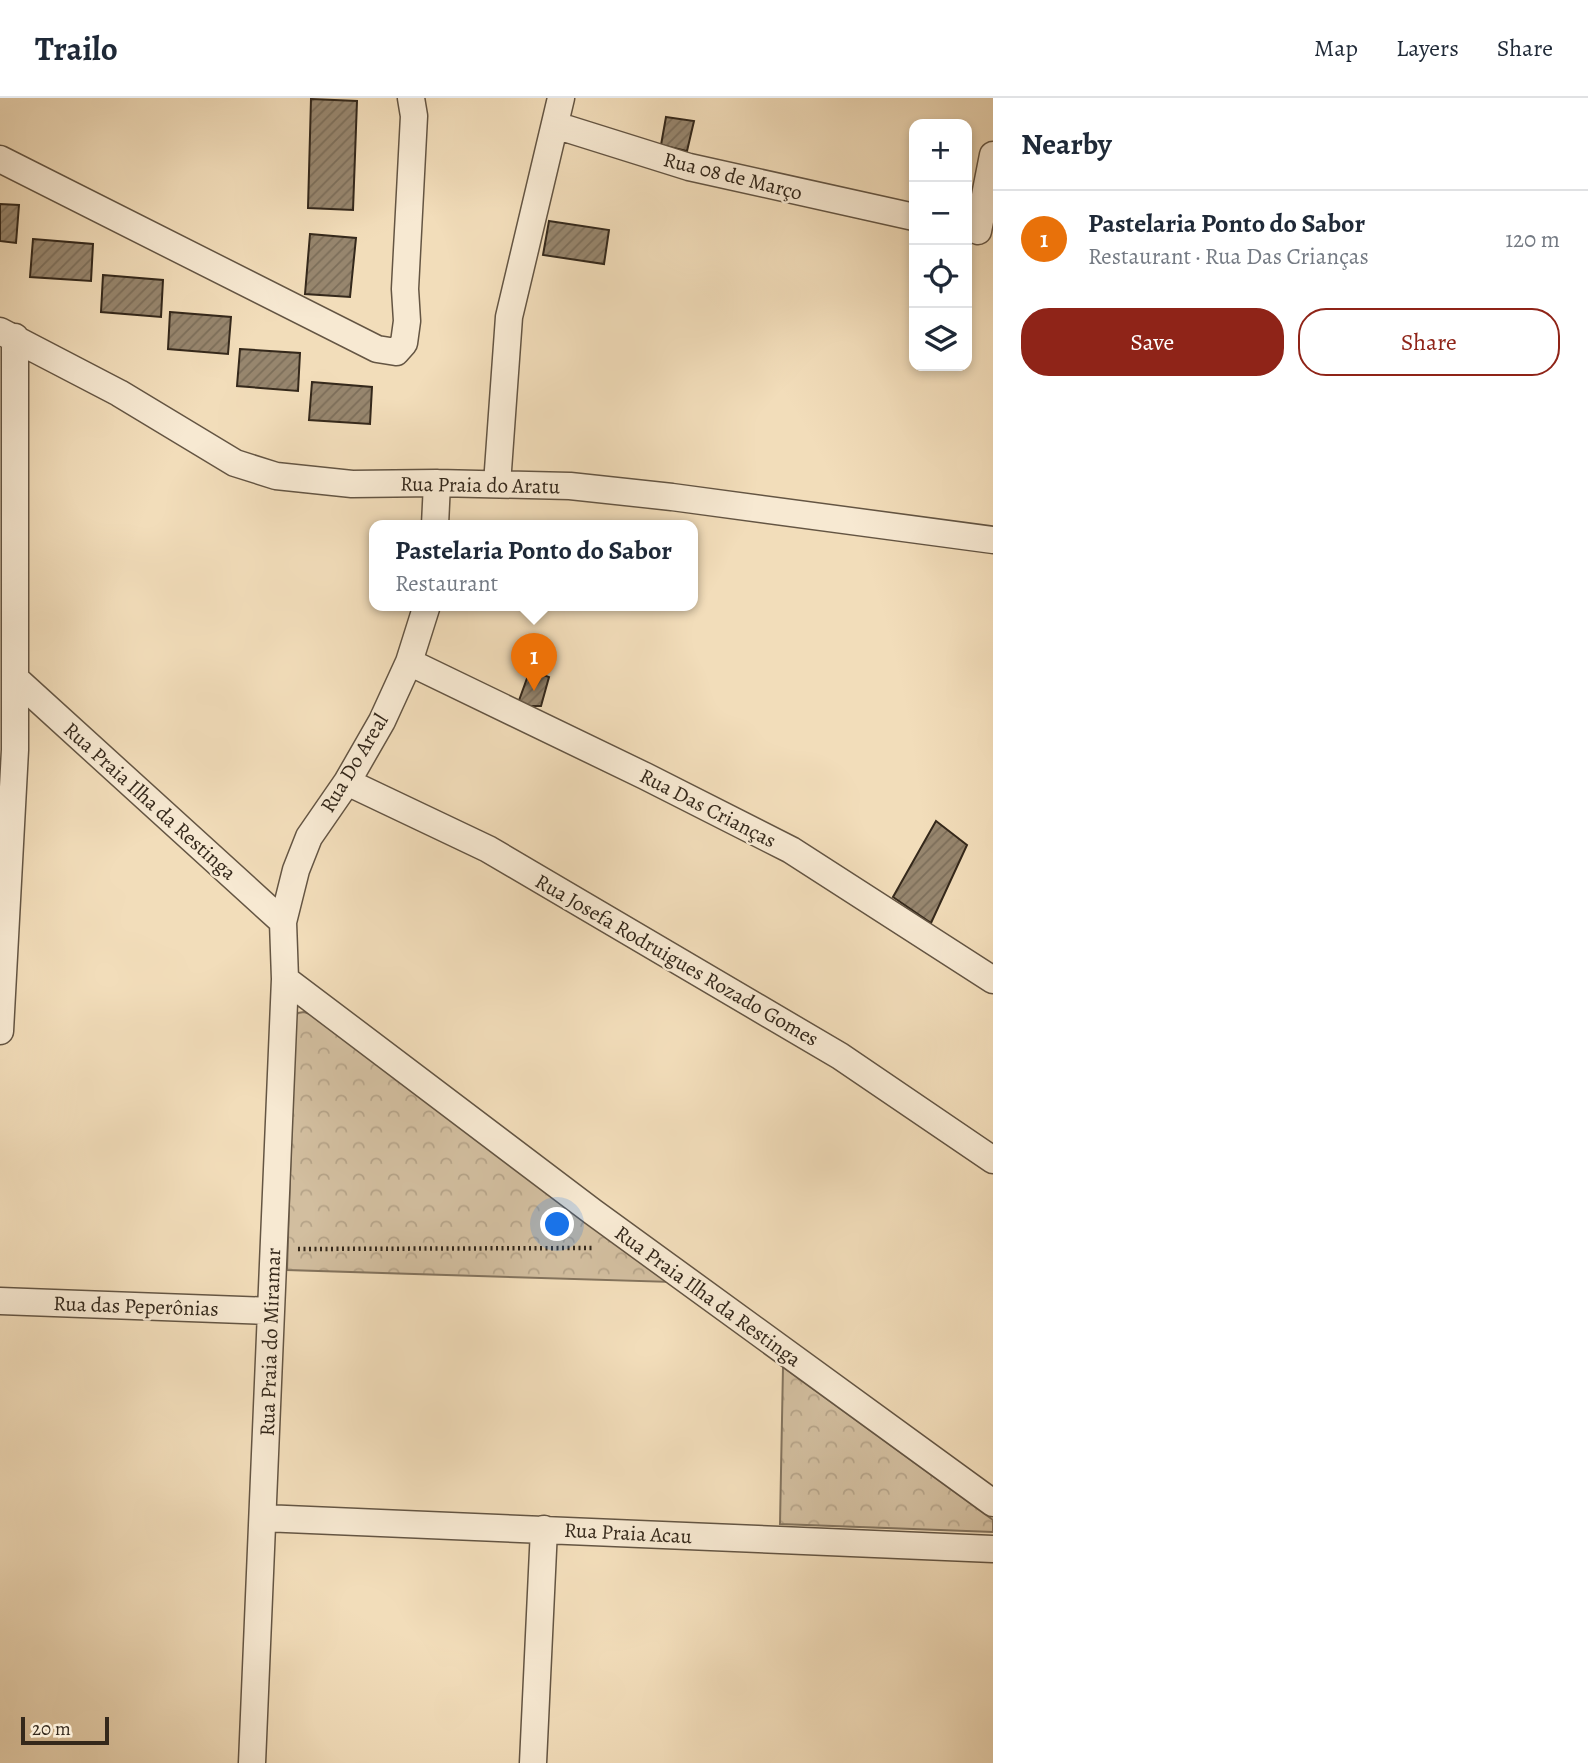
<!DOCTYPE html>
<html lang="en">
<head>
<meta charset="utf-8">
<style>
  :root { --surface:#fff; --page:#f6f6f7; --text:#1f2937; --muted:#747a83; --line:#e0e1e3; --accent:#8f2418 }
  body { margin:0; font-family:Alegreya,serif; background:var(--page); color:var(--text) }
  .controls { position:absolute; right:21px; top:21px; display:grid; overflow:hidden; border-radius:14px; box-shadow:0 4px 10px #0003 }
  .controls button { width:63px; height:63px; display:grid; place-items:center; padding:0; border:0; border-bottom:2px solid var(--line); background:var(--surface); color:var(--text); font:35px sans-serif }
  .scale { position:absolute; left:21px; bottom:18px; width:88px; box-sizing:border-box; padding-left:7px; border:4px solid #34281b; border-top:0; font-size:19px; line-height:24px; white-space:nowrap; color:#34281b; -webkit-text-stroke:5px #f7e9d2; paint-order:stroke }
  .you { position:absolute; left:558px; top:1127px; width:24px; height:24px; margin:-18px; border:5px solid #fff; border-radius:50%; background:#1a73e8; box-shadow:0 0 0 10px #1a73e833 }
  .badge { display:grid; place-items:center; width:46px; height:46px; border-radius:50%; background:var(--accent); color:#fff; font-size:23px; font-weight:700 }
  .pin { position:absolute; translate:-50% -58px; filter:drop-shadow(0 2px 4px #0008) }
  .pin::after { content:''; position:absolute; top:37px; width:24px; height:21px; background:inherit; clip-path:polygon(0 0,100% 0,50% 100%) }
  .popup { position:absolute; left:369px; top:422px; width:329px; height:91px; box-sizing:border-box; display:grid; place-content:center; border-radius:14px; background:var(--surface); filter:drop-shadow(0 2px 5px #0005); font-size:23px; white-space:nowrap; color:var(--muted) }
  .popup b { font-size:26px; color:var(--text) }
  .popup::after { content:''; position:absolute; left:50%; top:100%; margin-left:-14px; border:14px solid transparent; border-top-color:var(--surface) }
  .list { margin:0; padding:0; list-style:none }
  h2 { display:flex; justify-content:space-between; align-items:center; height:91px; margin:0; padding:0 28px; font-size:30px }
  h2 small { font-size:23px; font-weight:400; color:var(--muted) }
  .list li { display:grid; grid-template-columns:46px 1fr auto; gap:21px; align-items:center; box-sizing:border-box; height:98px; padding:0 28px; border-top:2px solid var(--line) }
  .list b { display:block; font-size:26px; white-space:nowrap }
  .list p { margin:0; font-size:23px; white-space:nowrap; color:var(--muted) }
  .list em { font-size:23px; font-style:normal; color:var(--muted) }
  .actions { display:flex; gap:14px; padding:21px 28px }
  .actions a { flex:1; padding:16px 0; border:2px solid var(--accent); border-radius:28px; text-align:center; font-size:24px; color:var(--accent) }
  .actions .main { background:var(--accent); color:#fff }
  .icon { flex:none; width:38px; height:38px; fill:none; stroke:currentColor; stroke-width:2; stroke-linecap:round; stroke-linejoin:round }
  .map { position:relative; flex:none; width:993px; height:1665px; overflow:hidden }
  header { display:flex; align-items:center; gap:42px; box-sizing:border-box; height:98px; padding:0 35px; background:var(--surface); border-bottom:2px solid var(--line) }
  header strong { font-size:33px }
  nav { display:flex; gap:38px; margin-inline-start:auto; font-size:24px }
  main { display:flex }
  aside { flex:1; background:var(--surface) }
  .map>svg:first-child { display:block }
</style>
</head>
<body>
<header>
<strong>Trailo</strong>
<nav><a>Map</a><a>Layers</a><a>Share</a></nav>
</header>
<main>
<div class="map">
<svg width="993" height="1665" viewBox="0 0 993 1665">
  <defs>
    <pattern id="park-crowns" width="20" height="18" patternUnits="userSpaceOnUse" patternTransform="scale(1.75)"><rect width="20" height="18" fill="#d2be9f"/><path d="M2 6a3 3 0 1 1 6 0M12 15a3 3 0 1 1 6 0" fill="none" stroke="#b5a388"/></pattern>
    <pattern id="building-hatch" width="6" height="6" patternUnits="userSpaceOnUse" patternTransform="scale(1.75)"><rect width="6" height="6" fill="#97866e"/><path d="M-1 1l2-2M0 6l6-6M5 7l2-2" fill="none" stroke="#7c6e5a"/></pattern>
  </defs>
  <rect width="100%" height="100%" fill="#f2ddba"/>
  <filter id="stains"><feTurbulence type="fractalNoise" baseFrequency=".00286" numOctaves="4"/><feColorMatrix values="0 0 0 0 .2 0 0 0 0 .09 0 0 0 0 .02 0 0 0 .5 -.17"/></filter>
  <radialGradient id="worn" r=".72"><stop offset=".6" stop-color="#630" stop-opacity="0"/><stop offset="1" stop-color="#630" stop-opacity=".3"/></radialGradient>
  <path fill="url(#park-crowns)" stroke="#83735d" stroke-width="2" d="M304 914 310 916 671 1184 287 1172 295 920 298 915Z
    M783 1269 993 1422V1434L780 1426Z"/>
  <path fill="url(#building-hatch)" stroke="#34281b" stroke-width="2" d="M311 1 357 3 353 112 308 110Z
    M666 19 694 23 687 53 661 47Z
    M0 106 19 107 16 145 0 143Z
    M549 123 609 132 604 166 543 157Z
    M310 136 356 140 350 199 305 196Z
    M33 141 93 146 91 183 30 179Z
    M103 177 163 182 161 219 101 214Z
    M170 214 231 219 228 256 168 251Z
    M240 251 300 255 298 293 237 288Z
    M312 284 372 289 370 326 309 322Z
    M530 572 549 579 541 608H517Z
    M936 723 967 747 931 825 893 799Z"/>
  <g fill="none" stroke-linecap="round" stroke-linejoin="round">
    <g stroke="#645543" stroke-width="29">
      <path id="minor" d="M555 27 689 69 914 119
        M0 61 377 251 396 254 404 245 407 223 405 191 414 18 411 0
        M978 133 993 57
        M0 233 119 295 235 365 276 378 352 386 437 385 570 388 672 399 993 442
        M497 386 509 219 561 0
        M435 427 437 385
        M409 564 645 678 791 752 993 882
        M17 582 283 824
        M347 684 488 751 840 958 993 1062
        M285 881 593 1114 993 1405
        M0 933 15 652V239
        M0 1203 271 1213
        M263 1420 993 1451
        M252 1665 285 881 283 824 296 772 309 739 347 684 382 623 409 564 427 507
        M533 1665 544 1431"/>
    </g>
    <path stroke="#34281b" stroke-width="4.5" stroke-dasharray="2 3.5" stroke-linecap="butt" d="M298 1151 594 1150"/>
    <use href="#minor" stroke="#f7e9d2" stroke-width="26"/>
  </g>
  <g text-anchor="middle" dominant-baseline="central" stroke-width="5" stroke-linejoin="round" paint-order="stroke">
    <g font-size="21" fill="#34281b" stroke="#f7e9d2">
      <text transform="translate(733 78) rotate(14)">Rua 08 de Março</text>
      <text transform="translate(480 387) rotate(1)">Rua Praia do Aratu</text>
      <text transform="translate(354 665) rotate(-59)">Rua Do Areal</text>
      <text transform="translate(150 703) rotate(42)">Rua Praia Ilha da Restinga</text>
      <text transform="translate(708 710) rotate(27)">Rua Das Crianças</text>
      <text transform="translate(677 862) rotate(30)">Rua Josefa Rodruigues Rozado Gomes</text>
      <text transform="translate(708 1198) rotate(36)">Rua Praia Ilha da Restinga</text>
      <text transform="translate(136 1208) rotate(2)">Rua das Peperônias</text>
      <text transform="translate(270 1244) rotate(-88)">Rua Praia do Miramar</text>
      <text transform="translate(628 1435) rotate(3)">Rua Praia Acau</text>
    </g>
  </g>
  <rect width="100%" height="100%" filter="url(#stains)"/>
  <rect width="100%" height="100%" fill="url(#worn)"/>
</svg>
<div class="controls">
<button>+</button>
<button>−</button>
<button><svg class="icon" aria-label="locate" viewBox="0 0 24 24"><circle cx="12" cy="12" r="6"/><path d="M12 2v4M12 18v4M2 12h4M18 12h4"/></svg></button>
<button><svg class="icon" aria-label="layers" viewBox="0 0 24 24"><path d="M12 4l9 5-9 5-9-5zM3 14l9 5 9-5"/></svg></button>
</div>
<div class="scale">20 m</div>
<div class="you"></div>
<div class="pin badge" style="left:534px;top:593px;background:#e8710a">1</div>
<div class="popup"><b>Pastelaria Ponto do Sabor</b>Restaurant</div>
</div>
<aside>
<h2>Nearby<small></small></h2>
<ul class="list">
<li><span class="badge" style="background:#e8710a">1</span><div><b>Pastelaria Ponto do Sabor</b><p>Restaurant · Rua Das Crianças</p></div><em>120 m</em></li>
</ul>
<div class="actions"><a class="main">Save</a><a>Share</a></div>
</aside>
</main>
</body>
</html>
